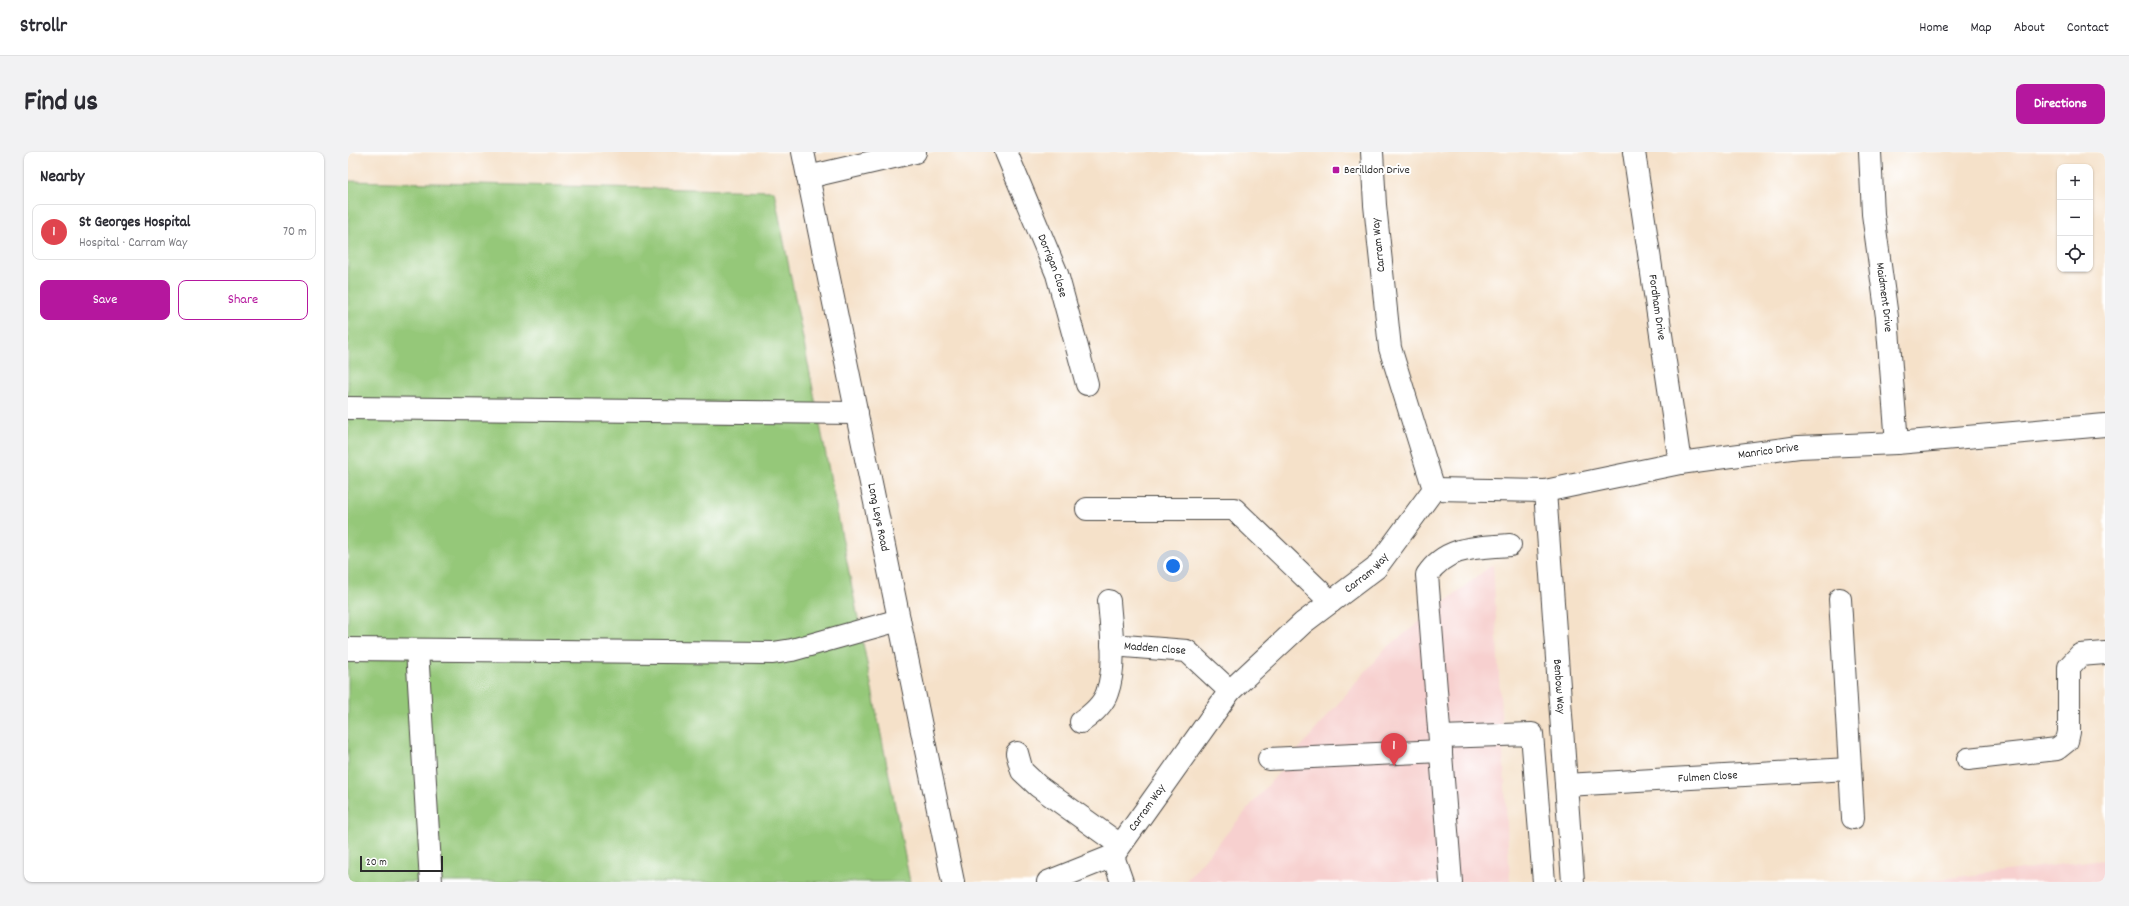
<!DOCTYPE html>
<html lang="en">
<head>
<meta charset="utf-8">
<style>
  :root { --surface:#fff; --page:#f2f2f3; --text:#2b2b33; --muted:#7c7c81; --line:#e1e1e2; --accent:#b5179e }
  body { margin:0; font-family:Dekko,sans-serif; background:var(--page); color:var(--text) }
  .controls { position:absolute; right:12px; top:12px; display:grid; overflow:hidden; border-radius:8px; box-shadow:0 1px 3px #0004 }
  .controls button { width:36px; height:36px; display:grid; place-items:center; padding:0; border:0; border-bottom:1px solid var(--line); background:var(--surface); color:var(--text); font:20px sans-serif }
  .scale { position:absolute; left:12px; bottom:10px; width:83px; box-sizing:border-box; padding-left:4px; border:2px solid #2b2b2b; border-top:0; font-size:11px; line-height:14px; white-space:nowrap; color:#2b2b2b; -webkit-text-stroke:3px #fff; paint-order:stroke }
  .you { position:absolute; left:825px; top:414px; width:14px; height:14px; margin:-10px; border:3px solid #fff; border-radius:50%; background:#1a73e8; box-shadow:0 0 0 6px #1a73e833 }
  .badge { display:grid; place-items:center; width:26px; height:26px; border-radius:50%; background:var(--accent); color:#fff; font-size:13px; font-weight:700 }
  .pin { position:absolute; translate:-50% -33px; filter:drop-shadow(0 1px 2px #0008) }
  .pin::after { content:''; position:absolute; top:21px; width:14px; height:12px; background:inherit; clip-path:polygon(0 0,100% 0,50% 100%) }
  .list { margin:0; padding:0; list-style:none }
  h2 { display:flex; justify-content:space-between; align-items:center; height:52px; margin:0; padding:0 16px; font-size:17px }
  h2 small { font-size:13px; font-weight:400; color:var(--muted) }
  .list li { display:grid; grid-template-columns:26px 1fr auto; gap:12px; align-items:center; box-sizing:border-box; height:56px; margin:0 8px 8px; padding:0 8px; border:1px solid var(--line); border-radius:8px }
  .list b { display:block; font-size:15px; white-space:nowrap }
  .list p { margin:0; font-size:13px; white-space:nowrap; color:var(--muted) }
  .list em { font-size:13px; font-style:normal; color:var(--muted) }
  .actions { display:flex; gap:8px; padding:12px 16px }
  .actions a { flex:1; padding:9px 0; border:1px solid var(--accent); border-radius:8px; text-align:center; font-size:14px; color:var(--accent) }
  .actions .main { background:var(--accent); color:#fff }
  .icon { flex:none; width:22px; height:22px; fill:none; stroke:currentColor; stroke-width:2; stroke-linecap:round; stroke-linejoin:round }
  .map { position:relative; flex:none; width:1757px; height:730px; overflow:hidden; border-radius:8px }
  header { display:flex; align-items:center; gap:24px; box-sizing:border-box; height:56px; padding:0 20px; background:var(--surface); border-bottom:1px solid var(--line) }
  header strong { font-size:19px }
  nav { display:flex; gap:22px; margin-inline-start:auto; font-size:14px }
  .intro { display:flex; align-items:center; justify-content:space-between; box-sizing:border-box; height:96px; padding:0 24px }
  h1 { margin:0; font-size:28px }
  .button { padding:10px 18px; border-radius:8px; background:var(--accent); color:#fff; font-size:14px; font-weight:700 }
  main { display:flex; gap:24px; padding:0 24px }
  aside { flex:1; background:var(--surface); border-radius:8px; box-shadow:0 1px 3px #0004 }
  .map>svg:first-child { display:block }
</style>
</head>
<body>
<header>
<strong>Strollr</strong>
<nav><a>Home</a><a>Map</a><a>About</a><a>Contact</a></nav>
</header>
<div class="intro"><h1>Find us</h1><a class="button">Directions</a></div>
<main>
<aside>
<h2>Nearby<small></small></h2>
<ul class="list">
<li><span class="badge" style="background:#e0444e">1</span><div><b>St Georges Hospital</b><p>Hospital · Carram Way</p></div><em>70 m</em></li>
</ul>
<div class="actions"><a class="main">Save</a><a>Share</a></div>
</aside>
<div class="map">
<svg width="1757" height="730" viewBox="0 0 1757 730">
  <rect width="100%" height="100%" fill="#fff"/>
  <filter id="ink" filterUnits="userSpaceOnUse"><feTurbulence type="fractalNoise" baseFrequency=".025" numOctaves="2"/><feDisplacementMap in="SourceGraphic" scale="8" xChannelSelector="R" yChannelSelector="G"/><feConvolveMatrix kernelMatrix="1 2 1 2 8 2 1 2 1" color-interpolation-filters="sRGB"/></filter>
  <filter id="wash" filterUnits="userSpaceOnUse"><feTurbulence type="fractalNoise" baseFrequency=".012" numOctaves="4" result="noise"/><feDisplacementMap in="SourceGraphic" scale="16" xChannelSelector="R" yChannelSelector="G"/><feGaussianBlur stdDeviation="0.9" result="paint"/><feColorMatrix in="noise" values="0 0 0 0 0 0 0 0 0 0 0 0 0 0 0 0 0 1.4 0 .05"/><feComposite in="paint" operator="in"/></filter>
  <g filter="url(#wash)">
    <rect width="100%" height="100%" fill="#f5e1c9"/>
    <path fill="#f7d0cf" d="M1145 412 1162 730H837L1036 498Z
      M1757 707V730H1568Z"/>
    <path fill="#95c879" stroke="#607a52" d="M0 29 426 39 562 730H0Z"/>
  </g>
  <g filter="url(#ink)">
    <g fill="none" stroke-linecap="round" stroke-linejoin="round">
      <g stroke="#494643" stroke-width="24">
        <g id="minor">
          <path id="s1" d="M455 0 605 730"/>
          <path id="s2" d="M658 0 709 122 739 232"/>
          <path id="s3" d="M1286 0 1332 311"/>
          <path id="s4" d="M1522 0 1525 62 1539 165 1549 291"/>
          <path d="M460 25 567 0"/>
          <path d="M0 256 509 261"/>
          <path id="s5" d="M1086 337 1197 339 1332 311 1451 295 1549 291 1757 273"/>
          <path id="s6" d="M1197 339 1225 730"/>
          <path d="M739 357H886L983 450"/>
          <path d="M1492 447 1505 666"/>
          <path id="s7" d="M764 493 839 499 882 539"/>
          <path d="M0 497 425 501 444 498 551 468"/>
          <path d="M69 498 83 730"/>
          <path d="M733 570C743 563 755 553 759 541 769 514 763 477 761 449"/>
          <path d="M1092 585 1184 582 1196 730"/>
          <path d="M669 601 674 619 690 634 772 693"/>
          <path d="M921 607 1093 599"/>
          <path d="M1620 607 1709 597 1719 589 1721 580V515L1732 503 1757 501"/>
          <path id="s8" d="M1218 633 1501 617"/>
          <path d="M765 704 774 730"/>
          <path id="s9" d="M700 730 765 704 882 539 955 471 1028 416 1086 337 1042 196 1027 53 1024 0"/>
          <path d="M1103 730 1079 423C1099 393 1130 396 1162 393"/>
        </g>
      </g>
      <use href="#minor" stroke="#fff" stroke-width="22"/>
    </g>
  </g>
  <rect fill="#b5179e" stroke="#fff" stroke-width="1.5" x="984" y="14" width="8" height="8" rx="2"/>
  <g text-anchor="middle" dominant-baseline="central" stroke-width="4" stroke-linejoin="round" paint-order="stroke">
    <g font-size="12" fill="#2b2b2b" stroke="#fff" text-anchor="start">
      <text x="996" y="18">Berilldon Drive</text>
    </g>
    <g font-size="12" fill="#2b2b2b" stroke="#fff">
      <text transform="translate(1031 93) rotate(-96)">Carram Way</text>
      <text stroke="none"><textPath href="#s2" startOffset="123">Dorrigan Close</textPath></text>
      <text stroke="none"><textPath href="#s4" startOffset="146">Maidment Drive</textPath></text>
      <text stroke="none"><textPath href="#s3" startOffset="157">Fordham Drive</textPath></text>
      <text stroke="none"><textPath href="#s5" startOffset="338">Manrico Drive</textPath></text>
      <text stroke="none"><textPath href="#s1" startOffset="373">Long Leys Road</textPath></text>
      <text stroke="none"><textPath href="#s9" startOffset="453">Carram Way</textPath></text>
      <text stroke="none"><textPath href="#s7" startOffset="43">Madden Close</textPath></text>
      <text stroke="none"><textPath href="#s6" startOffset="196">Benbow Way</textPath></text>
      <text stroke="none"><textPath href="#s8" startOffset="142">Fulmen Close</textPath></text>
      <text stroke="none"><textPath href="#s9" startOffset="129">Carram Way</textPath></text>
    </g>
  </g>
</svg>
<div class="controls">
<button>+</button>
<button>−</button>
<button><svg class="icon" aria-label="locate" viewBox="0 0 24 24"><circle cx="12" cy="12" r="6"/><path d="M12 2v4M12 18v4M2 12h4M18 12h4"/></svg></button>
</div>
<div class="scale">20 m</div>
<div class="you"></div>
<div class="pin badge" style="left:1046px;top:614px;background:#e0444e">1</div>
</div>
</main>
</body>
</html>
